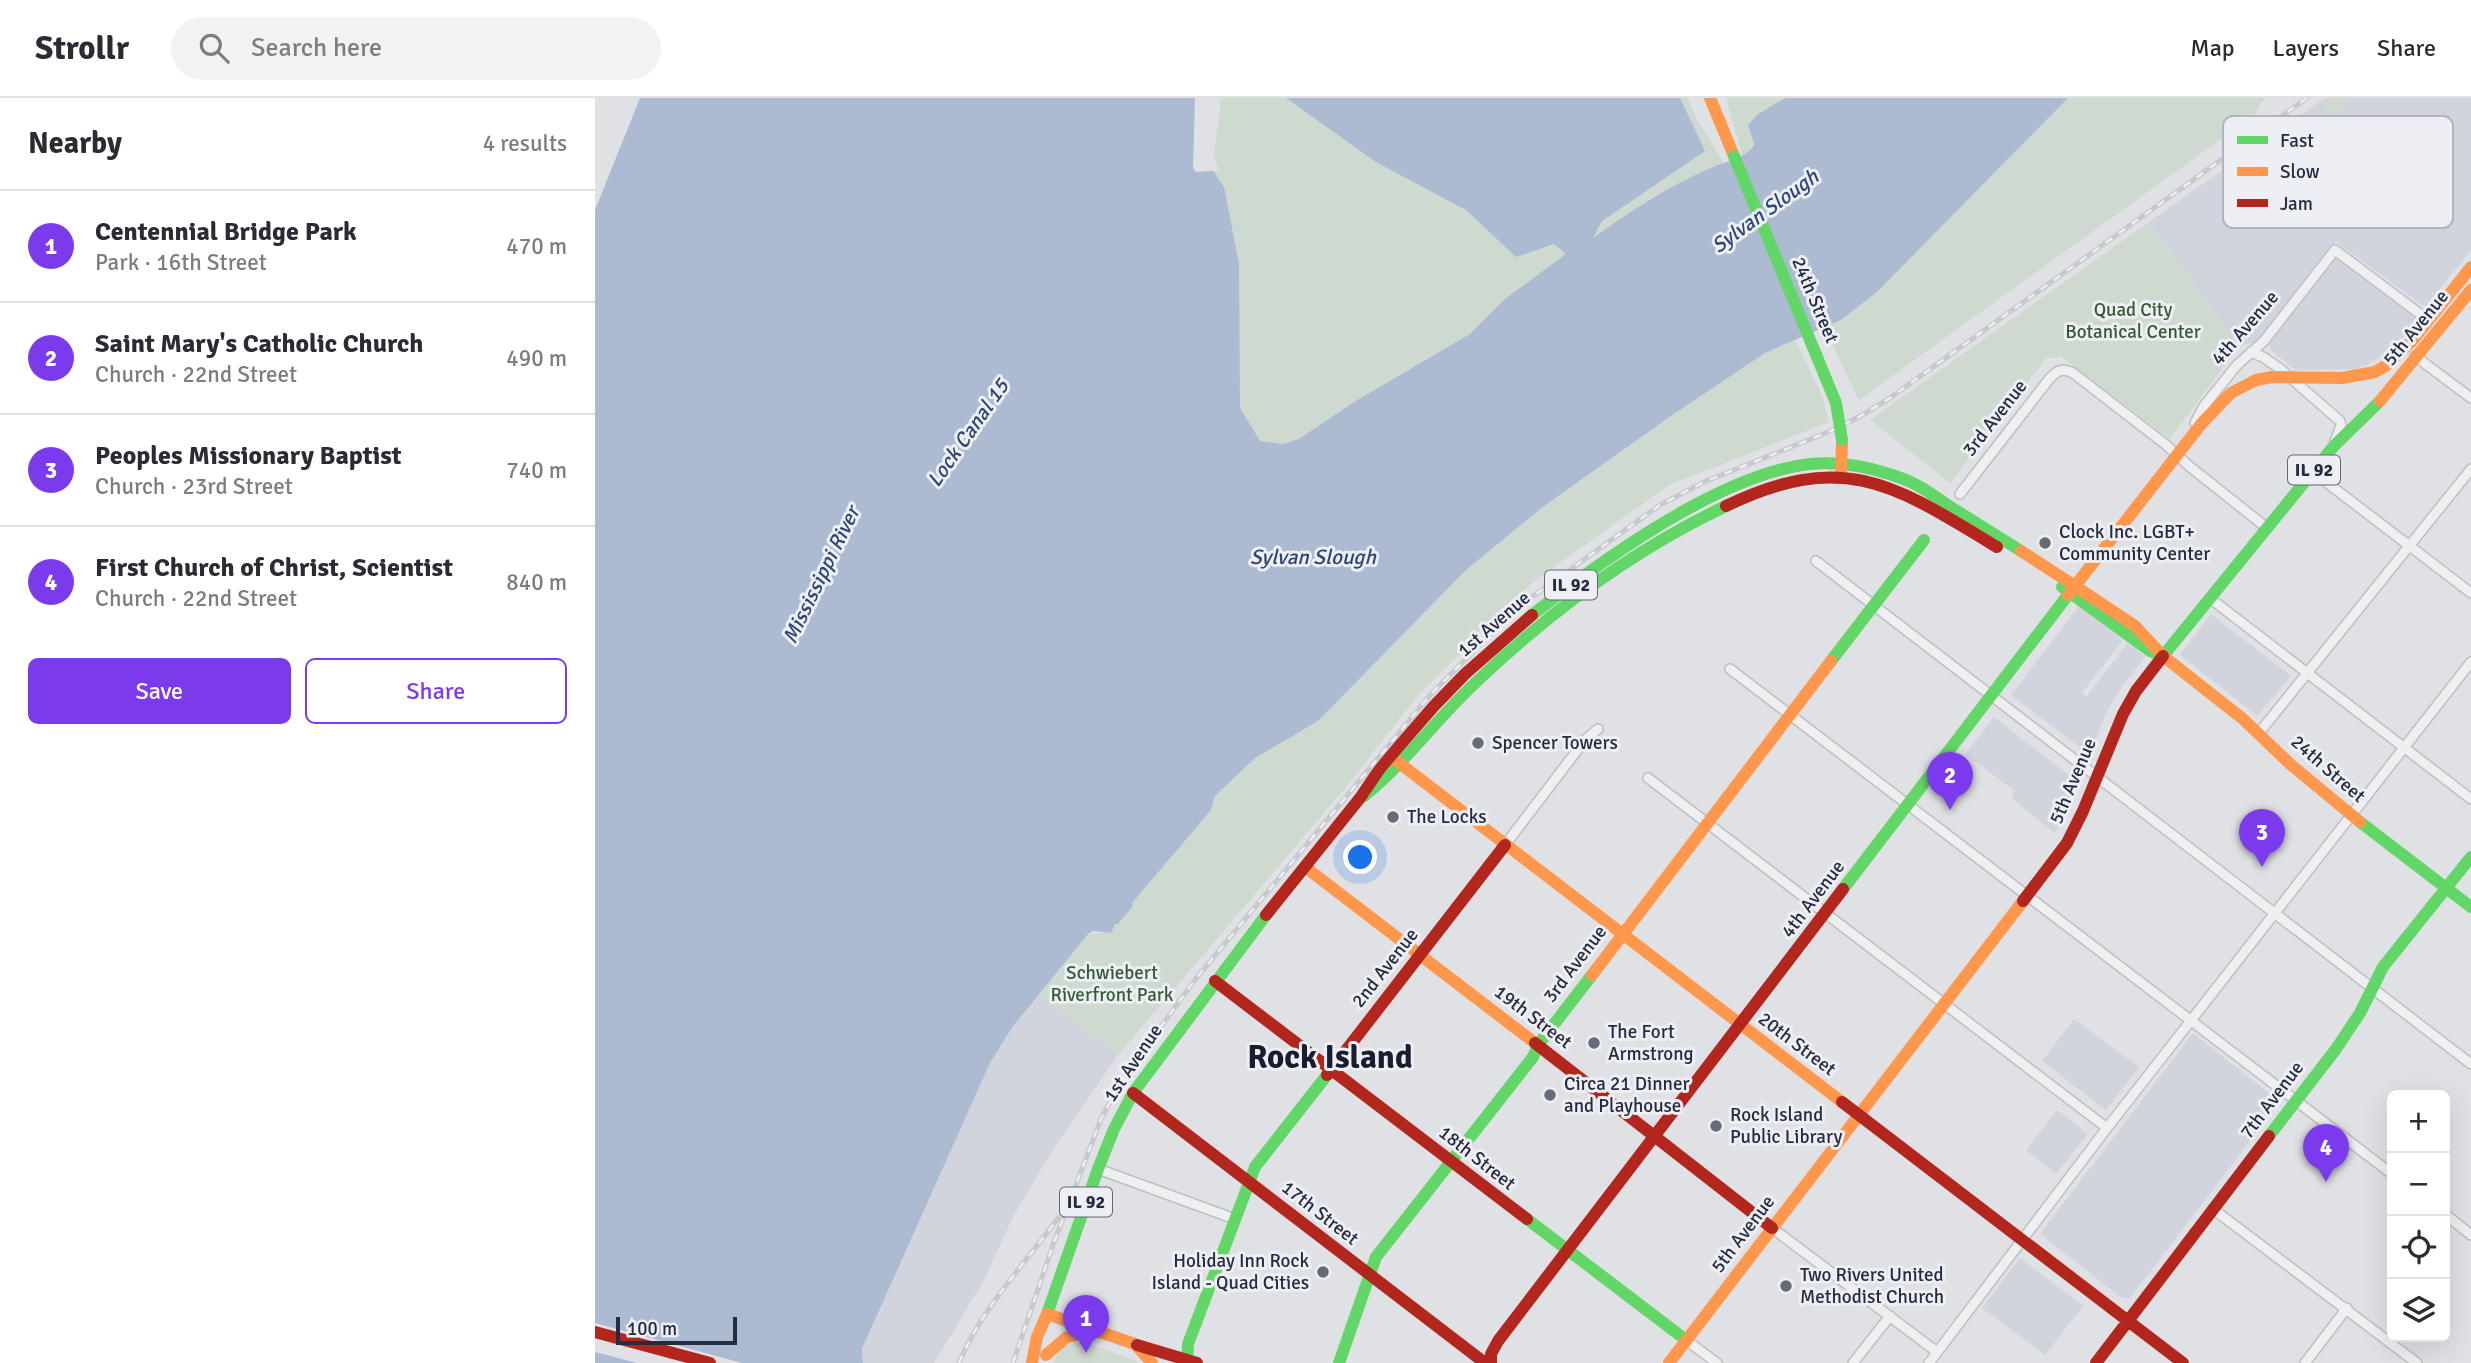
<!DOCTYPE html>
<html lang="en">
<head>
<meta charset="utf-8">
<style>
  :root { --surface:#fff; --page:#f2f2f3; --text:#2b2b33; --muted:#7c7c81; --line:#e1e1e2; --accent:#7c3aed }
  body { margin:0; font-family:Signika,sans-serif; background:var(--page); color:var(--text) }
  .controls { position:absolute; right:21px; bottom:21px; display:grid; overflow:hidden; border-radius:10px; box-shadow:0 7px 28px #0002 }
  .controls button { width:63px; height:63px; display:grid; place-items:center; padding:0; border:0; border-bottom:2px solid var(--line); background:var(--surface); color:var(--text); font:35px sans-serif }
  .scale { position:absolute; left:21px; bottom:18px; width:121px; box-sizing:border-box; padding-left:7px; border:4px solid #262c3f; border-top:0; font-size:19px; line-height:24px; white-space:nowrap; color:#262c3f; -webkit-text-stroke:5px #edeff5; paint-order:stroke }
  .you { position:absolute; left:766px; top:760px; width:24px; height:24px; margin:-18px; border:5px solid #fff; border-radius:50%; background:#1a73e8; box-shadow:0 0 0 10px #1a73e833 }
  .badge { display:grid; place-items:center; width:46px; height:46px; border-radius:50%; background:var(--accent); color:#fff; font-size:23px; font-weight:700 }
  .pin { position:absolute; translate:-50% -58px; filter:drop-shadow(0 2px 4px #0008) }
  .pin::after { content:''; position:absolute; top:37px; width:24px; height:21px; background:inherit; clip-path:polygon(0 0,100% 0,50% 100%) }
  .list { margin:0; padding:0; list-style:none }
  h2 { display:flex; justify-content:space-between; align-items:center; height:91px; margin:0; padding:0 28px; font-size:30px }
  h2 small { font-size:23px; font-weight:400; color:var(--muted) }
  .list li { display:grid; grid-template-columns:46px 1fr auto; gap:21px; align-items:center; box-sizing:border-box; height:112px; padding:0 28px; border-top:2px solid var(--line) }
  .list b { display:block; font-size:26px; white-space:nowrap }
  .list p { margin:0; font-size:23px; white-space:nowrap; color:var(--muted) }
  .list em { font-size:23px; font-style:normal; color:var(--muted) }
  .actions { display:flex; gap:14px; padding:21px 28px }
  .actions a { flex:1; padding:16px 0; border:2px solid var(--accent); border-radius:10px; text-align:center; font-size:24px; color:var(--accent) }
  .actions .main { background:var(--accent); color:#fff }
  .icon { flex:none; width:38px; height:38px; fill:none; stroke:currentColor; stroke-width:2; stroke-linecap:round; stroke-linejoin:round }
  .map { position:relative; flex:none; width:1876px; height:1265px; overflow:hidden }
  header { display:flex; align-items:center; gap:42px; box-sizing:border-box; height:98px; padding:0 35px; background:var(--surface); border-bottom:2px solid var(--line) }
  header strong { font-size:33px }
  nav { display:flex; gap:38px; margin-inline-start:auto; font-size:24px }
  .search { width:490px; height:63px; background:var(--page); display:flex; align-items:center; gap:18px; box-sizing:border-box; padding:0 24px; border-radius:38px; color:var(--muted); font-size:26px }
  main { display:flex }
  aside { flex:1; background:var(--surface) }
  .map>svg:first-child { display:block }
</style>
</head>
<body>
<header>
<strong>Strollr</strong>
<div class="search"><svg class="icon" aria-label="search" viewBox="0 0 24 24"><circle cx="10" cy="10" r="6"/><path d="M15 15l6 6"/></svg>Search here</div>
<nav><a>Map</a><a>Layers</a><a>Share</a></nav>
</header>
<main>
<aside>
<h2>Nearby<small>4 results</small></h2>
<ul class="list">
<li><span class="badge">1</span><div><b>Centennial Bridge Park</b><p>Park · 16th Street</p></div><em>470 m</em></li>
<li><span class="badge">2</span><div><b>Saint Mary's Catholic Church</b><p>Church · 22nd Street</p></div><em>490 m</em></li>
<li><span class="badge">3</span><div><b>Peoples Missionary Baptist</b><p>Church · 23rd Street</p></div><em>740 m</em></li>
<li><span class="badge">4</span><div><b>First Church of Christ, Scientist</b><p>Church · 22nd Street</p></div><em>840 m</em></li>
</ul>
<div class="actions"><a class="main">Save</a><a>Share</a></div>
</aside>
<div class="map">
<svg width="1876" height="1265" viewBox="0 0 1876 1265">
  <rect width="100%" height="100%" fill="#e0e1e5"/>
  <path fill="#d1d4dc" d="M1730 0H1876V152L1830 209 1741 144 1663 243 1644 248 1554 124Z
    M1740 159 1823 222 1799 248 1776 265 1761 271 1701 272 1675 252 1674 244Z
    M1484 508 1528 542 1487 595 1491 599 1533 545 1550 559 1528 587 1511 615 1498 649 1490 653 1416 597Z
    M1616 516 1696 578 1662 618 1585 557Z
    M1399 619 1485 686 1471 718 1460 735 1416 700 1420 693 1370 656Z
    M444 897 523 957 454 1058 418 1119 389 1182 339 1265H268L267 1252 395 965 416 931Z
    M1479 921 1544 969 1511 1012 1447 963Z
    M1598 935 1685 1004 1535 1200H1527L1445 1136Z
    M1462 1012 1493 1036 1461 1076 1431 1052Z
    M1425 1160 1488 1208 1450 1257 1387 1210Z"/>
  <path fill="#ced9d0" d="M626 0H729L1090 11 1085 0H1093L1101 19 1129 65 752 328 637 368 603 74 624 73 619 57Z
    M1131 0H1190L1163 16C1161 31 1162 50 1147 57Z
    M1473 0H1670L1658 18 1264 302 1229 229 1246 222 1282 194Z
    M1736 0H1748L1753 4 1739 21 1727 12Z
    M1554 124 1644 248 1575 341 1467 259 1451 260 1355 385 1275 322Z
    M1200 242 1228 300 1234 324 1074 387 939 483 824 596 751 689 523 957 444 897 493 836 516 834 520 826 523 825 537 809V805L616 712 620 698 660 660 723 623 871 472 949 408 1076 318 1170 255Z
    M486 1243 541 1263 544 1265H459C462 1250 473 1246 486 1243Z"/>
  <path fill="#acbad2" d="M45 0H600L598 70 601 74 618 73 629 89 644 166 645 310 665 343 688 346 704 341 759 304 875 236 910 201 971 156 959 146 921 159 871 112 781 64 691 0H1085L1110 53 1007 123 998 140C1036 113 1073 88 1116 70 1131 63 1151 61 1159 46L1153 27 1163 16 1190 0H1473L1282 194 1246 222 1170 255 1076 318 949 408 871 472 723 623 660 660 620 698 616 712 537 805 538 808 523 826H520L516 835 498 833 493 836 416 931 395 965 267 1251 268 1265H0V112Z"/>
  <path fill="#e0e1e5" d="M0 1225 147 1265H42L0 1254Z"/>
  <g fill="none" stroke-linecap="round" stroke-linejoin="round">
    <g stroke="#bebfc3" stroke-width="12">
      <path id="street" d="M1656 254 1668 259 1684 270 1745 323 1746 328 1740 343
        M1820 258 1876 300
        M1600 325 1609 308 1642 267 1669 243 1740 152 1833 222
        M1718 374 1876 495
        M1365 396 1455 280C1463 272 1467 270 1478 275L1570 346 1594 368 1672 430
        M1221 463 1876 966
        M1616 501 1876 701
        M1135 571 1797 1076
        M1664 635 1876 371
        M1053 680 1512 1030
        M910 747 990 642 1003 631
        M503 1071 640 1121
        M1618 1111 1822 1265
        M1850 1116 1876 1137
        M1177 1130 1342 1254
        M1091 1242 1122 1265
        M1258 1265 1295 1218
        M1334 1265 1512 1030 1876 564
        M1710 1265 1752 1210"/>
    </g>
    <use href="#street" stroke="#efeff2" stroke-width="9"/>
    <path stroke="#63d668" stroke-width="12" d="M1467 489 1555 553 1568 558 1738 349 1785 303
      M937 517C1007 462 1126 376 1215 366 1245 363 1275 369 1303 379 1322 385 1338 397 1354 408 1378 423 1402 438 1426 453
      M1236 563 1329 442
      M769 698C810 665 840 623 878 587 952 516 1038 452 1131 408
      M1765 724 1876 809
      M1248 791 1473 497
      M1674 1038 1741 951 1765 915 1788 869 1876 759
      M932 1121 1091 1242
      M452 1216 503 1071 519 1031 538 995 671 817
      M592 1265 593 1246 660 1069 732 977
      M744 1265 781 1159 938 959 943 947 997 877"/>
    <path stroke="#ff974d" stroke-width="12" d="M1115 0 1139 58
      M1785 303 1876 192
      M1246 373 1247 342
      M1426 453 1480 488 1607 325 1636 295 1661 282 1677 279 1747 280 1780 274 1792 267 1818 242 1876 169
      M1473 497 1480 488 1540 528 1568 558 1648 621 1695 666 1765 724
      M799 661 1247 1004
      M710 769 940 945
      M997 877 1236 563
      M452 1216 540 1246 557 1265
      M451 1257 472 1239 500 1233
      M437 1265 442 1239 452 1216
      M1074 1265 1428 803"/>
    <path stroke="#b3261e" stroke-width="12" d="M1131 408C1249 351 1300 387 1402 449
      M1428 803 1472 745 1488 713 1528 616 1541 593 1568 558
      M671 817 765 700 786 669 839 608 870 576 937 517
      M620 883 932 1121
      M940 945 1177 1130
      M732 977 910 747
      M538 995 890 1265
      M1247 1004 1588 1265
      M0 1234 115 1265
      M542 1247 602 1265
      M896 1265V1256L903 1243 1248 791
      M1501 1265 1674 1038"/>
    <g stroke="#c8c9cd" stroke-width="5">
      <path id="rail" d="M364 1265C388 1208 428 1169 463 1120
        M418 1265 458 1147 506 1021 525 985 599 883 836 596 899 533 937 499 1065 407 1109 384 1231 335 1264 319 1295 300 1712 0"/>
    </g>
    <use href="#rail" stroke="#edeff5" stroke-width="2.5" stroke-dasharray="8" stroke-linecap="butt"/>
    <path stroke="#63d668" stroke-width="12" d="M1139 58 1241 305 1247 342"/>
  </g>
  <g fill="#676b79" stroke="#edeff5" stroke-width="2.5">
    <circle cx="1450" cy="445" r="7"/>
    <circle cx="883" cy="645" r="7"/>
    <circle cx="798" cy="719" r="7"/>
    <circle cx="999" cy="945" r="7"/>
    <circle cx="955" cy="997" r="7"/>
    <circle cx="1121" cy="1028" r="7"/>
    <circle cx="728" cy="1174" r="7"/>
    <circle cx="1191" cy="1188" r="7"/>
  </g>
  <g text-anchor="middle" dominant-baseline="central" stroke-width="6" stroke-linejoin="round" paint-order="stroke">
    <g fill="#edeff5" stroke="#626676" stroke-width="2">
      <rect x="1693" y="357.5" width="52" height="29" rx="5"/>
      <rect x="950" y="472.5" width="52" height="29" rx="5"/>
      <rect x="465" y="1089.5" width="52" height="29" rx="5"/>
    </g>
    <g font-size="18" font-weight="bold" fill="#262c3f">
      <text x="1719" y="372">IL 92</text>
      <text x="976" y="487">IL 92</text>
      <text x="491" y="1104">IL 92</text>
    </g>
    <g font-size="19" fill="#262c3f" stroke="#edeff5">
      <text transform="translate(1220 202) rotate(67)">24th Street</text>
      <text transform="translate(1650 230) rotate(-49)">4th Avenue</text>
      <text transform="translate(1821 230) rotate(-51)">5th Avenue</text>
      <text transform="translate(1400 320) rotate(-52)">3rd Avenue</text>
      <text transform="translate(899 526) rotate(-41)">1st Avenue</text>
      <text transform="translate(1733 671) rotate(41)">24th Street</text>
      <text transform="translate(1478 683) rotate(-67)">5th Avenue</text>
      <text transform="translate(1218 801) rotate(-53)">4th Avenue</text>
      <text transform="translate(980 866) rotate(-53)">3rd Avenue</text>
      <text transform="translate(790 870) rotate(-52)">2nd Avenue</text>
      <text transform="translate(938 919) rotate(37)">19th Street</text>
      <text transform="translate(1202 946) rotate(37)">20th Street</text>
      <text transform="translate(538 965) rotate(-56)">1st Avenue</text>
      <text transform="translate(1677 1002) rotate(-53)">7th Avenue</text>
      <text transform="translate(882 1060) rotate(38)">18th Street</text>
      <text transform="translate(725 1115) rotate(38)">17th Street</text>
      <text transform="translate(1148 1136) rotate(-53)">5th Avenue</text>
    </g>
    <g font-size="19" fill="#355b33" stroke="#edeff5">
      <text x="1538" y="212">Quad City<tspan x="1538" dy="22">Botanical Center</tspan></text>
      <text x="517" y="875">Schwiebert<tspan x="517" dy="22">Riverfront Park</tspan></text>
    </g>
    <g font-size="19" fill="#262c3f" stroke="#edeff5" text-anchor="start">
      <text x="1464" y="434">Clock Inc. LGBT+<tspan x="1464" dy="22">Community Center</tspan></text>
      <text x="897" y="645">Spencer Towers</text>
      <text x="812" y="719">The Locks</text>
      <text x="1013" y="934">The Fort<tspan x="1013" dy="22">Armstrong</tspan></text>
      <text x="969" y="986">Circa 21 Dinner<tspan x="969" dy="22">and Playhouse</tspan></text>
      <text x="1135" y="1017">Rock Island<tspan x="1135" dy="22">Public Library</tspan></text>
      <text x="714" y="1163" text-anchor="end">Holiday Inn Rock<tspan x="714" dy="22">Island - Quad Cities</tspan></text>
      <text x="1205" y="1177">Two Rivers United<tspan x="1205" dy="22">Methodist Church</tspan></text>
    </g>
    <g font-size="21" font-style="italic" fill="#2f4574" stroke="#edeff5">
      <text transform="translate(1170 113) rotate(-36)">Sylvan Slough</text>
      <text transform="translate(373 335) rotate(-55)">Lock Canal 15</text>
      <text x="718" y="459">Sylvan Slough</text>
      <text transform="translate(226 477) rotate(-64)">Mississippi River</text>
    </g>
    <g font-size="33" font-weight="bold" fill="#181d30" stroke="#edeff5">
      <text x="735" y="959">Rock Island</text>
    </g>
  </g>
  <rect x="1628" y="18" width="230" height="112" rx="10" fill="#edeff5" stroke="#b1b4be" stroke-width="2"/>
  <rect x="1642" y="38" width="31" height="8" fill="#63d668"/>
  <rect x="1642" y="69" width="31" height="9" fill="#ff974d"/>
  <rect x="1642" y="101" width="31" height="8" fill="#b3261e"/>
  <g font-size="19" fill="#262c3f">
    <text x="1685" y="49">Fast</text>
    <text x="1685" y="80">Slow</text>
    <text x="1685" y="112">Jam</text>
  </g>
</svg>
<div class="controls">
<button>+</button>
<button>−</button>
<button><svg class="icon" aria-label="locate" viewBox="0 0 24 24"><circle cx="12" cy="12" r="6"/><path d="M12 2v4M12 18v4M2 12h4M18 12h4"/></svg></button>
<button><svg class="icon" aria-label="layers" viewBox="0 0 24 24"><path d="M12 4l9 5-9 5-9-5zM3 14l9 5 9-5"/></svg></button>
</div>
<div class="scale">100 m</div>
<div class="you"></div>
<div class="pin badge" style="left:491px;top:1255px">1</div>
<div class="pin badge" style="left:1355px;top:712px">2</div>
<div class="pin badge" style="left:1667px;top:769px">3</div>
<div class="pin badge" style="left:1731px;top:1084px">4</div>
</div>
</main>
</body>
</html>
